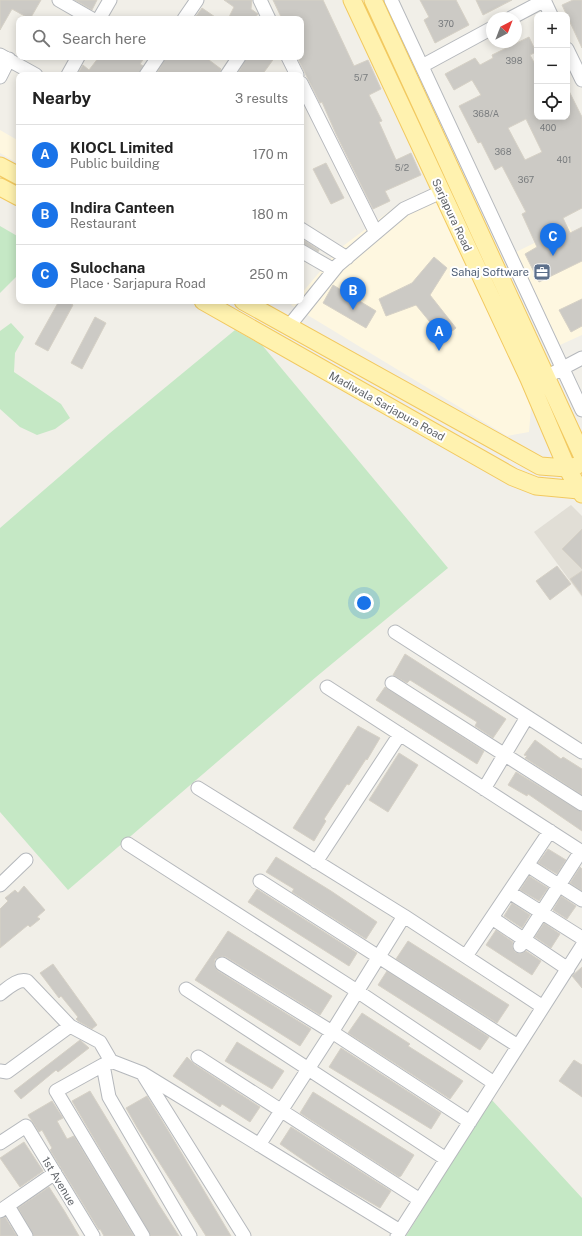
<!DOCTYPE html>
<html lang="en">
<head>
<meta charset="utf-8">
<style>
  :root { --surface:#fff; --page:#f2f2f2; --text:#222; --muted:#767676; --line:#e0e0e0; --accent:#1a73e8 }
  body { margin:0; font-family:"Public Sans",sans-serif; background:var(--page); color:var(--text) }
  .controls { position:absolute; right:12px; top:12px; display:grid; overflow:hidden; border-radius:8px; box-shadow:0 2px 10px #0003 }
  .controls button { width:36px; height:36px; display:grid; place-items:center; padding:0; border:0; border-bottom:1px solid var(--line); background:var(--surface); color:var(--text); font:20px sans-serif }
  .compass { position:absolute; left:486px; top:12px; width:36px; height:36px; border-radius:50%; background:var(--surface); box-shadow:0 2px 10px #0003; rotate:42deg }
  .you { position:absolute; left:364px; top:603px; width:14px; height:14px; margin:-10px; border:3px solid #fff; border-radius:50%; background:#1a73e8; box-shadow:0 0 0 6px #1a73e833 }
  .badge { display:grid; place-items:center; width:26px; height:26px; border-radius:50%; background:var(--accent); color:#fff; font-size:13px; font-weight:700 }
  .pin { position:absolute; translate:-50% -33px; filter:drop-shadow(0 1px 2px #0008) }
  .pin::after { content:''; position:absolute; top:21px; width:14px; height:12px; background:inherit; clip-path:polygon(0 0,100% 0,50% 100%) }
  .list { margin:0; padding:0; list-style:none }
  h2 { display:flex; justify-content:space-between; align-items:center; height:52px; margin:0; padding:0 16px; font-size:17px }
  h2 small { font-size:13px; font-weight:400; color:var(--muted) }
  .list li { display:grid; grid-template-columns:26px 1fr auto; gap:12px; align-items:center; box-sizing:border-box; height:60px; padding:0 16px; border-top:1px solid var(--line) }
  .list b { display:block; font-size:15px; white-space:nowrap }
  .list p { margin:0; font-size:13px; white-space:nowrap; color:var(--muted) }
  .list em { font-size:13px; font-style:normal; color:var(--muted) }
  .icon { flex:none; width:22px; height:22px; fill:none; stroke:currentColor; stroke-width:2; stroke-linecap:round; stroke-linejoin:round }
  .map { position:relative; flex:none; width:582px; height:1236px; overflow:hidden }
  .search { position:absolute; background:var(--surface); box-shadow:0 2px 10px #0003; left:16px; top:16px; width:288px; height:44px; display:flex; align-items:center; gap:10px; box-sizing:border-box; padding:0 14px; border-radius:8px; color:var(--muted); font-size:15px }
  .panel { position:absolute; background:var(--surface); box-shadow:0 2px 10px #0003; left:16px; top:72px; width:288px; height:232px; border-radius:8px }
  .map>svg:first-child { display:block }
</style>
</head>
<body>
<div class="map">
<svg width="582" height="1236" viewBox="0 0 582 1236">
  <rect width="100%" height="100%" fill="#f1efe8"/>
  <path fill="#fef7e0" d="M0 130 19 141V164L0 153Z
    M434 187 532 396 529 432 507 436 291 305 295 301H301V294L339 249 399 204Z
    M569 226 582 252V335L560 345 516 252Z"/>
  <path fill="#e1ded6" d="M571 505 582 516V597L534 532Z"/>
  <path fill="#c5e8c5" d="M0 226 19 237V274L0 293Z
    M11 323 24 337 15 353 14 372 61 404 70 418 55 429 37 435 20 427 0 409V331Z
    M235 330 262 345 448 568 316 677 68 890 0 812V528L110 433Z
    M491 1099 582 1198V1236H406Z"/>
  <path fill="#cccac5" stroke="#d6d1c6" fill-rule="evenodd" d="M0 0H41L30 19 12 9 0 30Z
    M75 0H97L92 10Z
    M224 0H252L251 9 258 14 254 19H228L234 7Z
    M273 0H323L354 66 368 60 381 89 369 95 382 121 379 122 396 160 411 153 421 175 385 191 390 201 373 209 336 134 322 102 320 103 297 57H301V19H282Z
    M420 0H456L469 25 435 43 424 20 429 17Z
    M476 0H512L483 15Z
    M573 0H582V48L562 5Z
    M202 8 218 19H194Z
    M529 37 536 52 530 55 537 68V117H567V87L582 117V208L563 218 570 233 582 227V261L539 282 525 254 537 247 522 214 526 212 502 166 495 170 481 142 478 143 459 106 481 95 472 80 454 90 445 74 475 58 480 65 493 58 492 55ZM526 119 542 152 525 160 508 128Z
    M99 57H145L140 64 143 66 138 75H77L83 65 89 70Z
    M166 57H190L195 60 197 57H205L221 69 219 75H156Z
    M247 57H275L262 75H237Z
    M326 163 344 198 331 204 313 169Z
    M301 238 319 250 318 252 301 243Z
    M434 257 447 268 430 295 456 328 443 338 416 305 386 316 379 299 412 283Z
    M333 285 376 311 366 328 323 303Z
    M582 299V326L571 332 559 310Z
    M59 301H67L73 305 48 351 35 344Z
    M95 317 106 323 82 369 71 363Z
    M582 529V569L562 549Z
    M557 566 571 584 550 600 536 581Z
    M582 571V595L570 579Z
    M405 654 506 719 493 738 475 726 477 722 410 680 407 683 393 675Z
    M385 687 484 751 477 764 376 700Z
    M358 726 380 738 367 760 366 759 349 785 347 784 324 819 326 821 314 841 293 828Z
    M535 740 561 759 563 757 582 769V795L525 758 527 756 524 755Z
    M399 753 418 765 388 812 369 800Z
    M516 772 582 812V831L528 794 527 796 508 785Z
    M548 849 566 860 557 874 538 863Z
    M276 857 331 891 377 922 366 939 292 892 294 889 266 872Z
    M580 867 582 869V891L570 883Z
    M529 876 548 888 539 901 520 890Z
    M24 886 45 910 37 917 40 919 30 927 28 925 0 948V909L8 901 5 898 15 890 18 893Z
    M257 889 357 953 349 966 248 902Z
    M561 896 576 906 567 919 553 910Z
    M512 903 530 915 522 928 504 916Z
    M544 923 560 934 551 948 535 937Z
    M496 930 513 942 512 946 515 952 520 954 526 951 541 961 532 975 486 945Z
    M228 931 332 996 320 1015 226 957 222 956 215 959 214 964 218 971 311 1029 300 1046 195 980Z
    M408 941 509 1005 497 1023 396 959Z
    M53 964 97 1025 92 1029 78 1021 76 1019 78 1017 61 996 59 998 40 973Z
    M582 967V988L572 976Z
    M387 971 489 1037 480 1050 378 985Z
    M362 1013 410 1044 408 1046 463 1081 450 1099 348 1033Z
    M80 1040 89 1048 58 1072 56 1070 21 1099 14 1091Z
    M237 1042 284 1071 272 1089 225 1061Z
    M341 1048 441 1113 431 1129 329 1067Z
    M187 1057 194 1064 260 1107 250 1122 222 1104 220 1107 173 1076Z
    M574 1060 582 1065V1097L559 1081Z
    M90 1091 159 1205 179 1236H151L72 1101Z
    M313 1092 414 1155 401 1176 399 1177 300 1113Z
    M147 1096 172 1137 231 1236H206L138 1129 126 1108Z
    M52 1101 63 1118 57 1121 67 1139 74 1136 134 1236H104L100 1229 99 1230 50 1150 52 1148 42 1130 39 1132 32 1121 28 1115Z
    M291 1127 391 1191 380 1208 332 1180 280 1144Z
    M24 1142 43 1171 20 1187 0 1158Z
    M49 1187 65 1212 79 1236H34L18 1208Z
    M5 1217 17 1236H0V1219Z"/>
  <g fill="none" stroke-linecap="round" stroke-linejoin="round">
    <g stroke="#b5b8bc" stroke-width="15">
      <path id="minor" d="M59 0 92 19
        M260 0 269 19
        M391 0 582 410
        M544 0 551 15
        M511 18 545 0
        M99 19 110 0
        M184 19 197 0
        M567 49 582 80
        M0 55 36 75
        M288 57 297 75
        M422 66 492 28
        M68 75 78 57
        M146 75 158 57
        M227 75 239 57
        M0 77 9 59
        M301 83 376 233
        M301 229 347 258
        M301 251 334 270
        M289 326 338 265 404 209 441 192
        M546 377 582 358
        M395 632 582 752
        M392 683 582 804
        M327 687 582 852
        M198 788 404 916 543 1007
        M484 789 527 717
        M128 844 357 991 494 1083
        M316 862 400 734
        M527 865 582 900
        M260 881 518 1046
        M0 885 26 860
        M509 892 582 938
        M492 918 568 969
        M520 946 581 851
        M466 956 550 831
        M222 964 332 1032 470 1122
        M186 989 446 1159
        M0 994C8 988 18 978 27 981L70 1026 7 1072 0 1071
        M70 1026 100 1042 111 1061 142 1073 400 1231
        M198 1057 420 1200
        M109 1062 103 1065 109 1097 190 1236
        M103 1065 56 1091 143 1236
        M144 1076 244 1236
        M0 1143 26 1126 93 1236
        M259 1145 332 1032 404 916
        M8 1206 26 1236
        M0 1211 55 1173
        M397 1236 582 946"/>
    </g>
    <g stroke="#f2c960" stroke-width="19">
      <path id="major" d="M352 0 529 379 567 468 582 494
        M373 0 582 455
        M0 166 19 176
        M0 187 19 197
        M203 301 513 477 536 486 579 490 582 489
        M243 301 540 466 567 468 576 466"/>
    </g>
    <use href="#minor" stroke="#fff" stroke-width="13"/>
    <use href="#major" stroke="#fff2af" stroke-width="17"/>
  </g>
  <defs>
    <g id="office-square" transform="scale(0.9)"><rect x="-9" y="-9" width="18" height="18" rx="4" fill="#5c6f8a" stroke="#fff"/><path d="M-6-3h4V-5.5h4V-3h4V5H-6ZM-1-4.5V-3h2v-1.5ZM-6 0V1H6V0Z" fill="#fff"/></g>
  </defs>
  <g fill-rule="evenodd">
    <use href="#office-square" x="542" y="272"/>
  </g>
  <g text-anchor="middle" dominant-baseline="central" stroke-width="4" stroke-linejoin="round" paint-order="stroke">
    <g font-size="9" fill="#7a7d7f">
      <text x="446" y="23">370</text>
      <text x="514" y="60">398</text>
      <text x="361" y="77">5/7</text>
      <text x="486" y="113">368/A</text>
      <text x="548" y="127">400</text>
      <text x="503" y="151">368</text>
      <text x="564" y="159">401</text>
      <text x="402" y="167">5/2</text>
      <text x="526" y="179">367</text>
    </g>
    <g font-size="11" fill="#5f6368" stroke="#fff">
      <text transform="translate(452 215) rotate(65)">Sarjapura Road</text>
      <text transform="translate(387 406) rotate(29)">Madiwala Sarjapura Road</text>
      <text transform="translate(59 1181) rotate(59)">1st Avenue</text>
    </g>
    <g font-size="11" fill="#4e5e75" stroke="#fff" text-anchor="end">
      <text x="529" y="272">Sahaj Software</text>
    </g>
  </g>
</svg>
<div class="controls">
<button>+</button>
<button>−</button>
<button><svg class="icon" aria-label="locate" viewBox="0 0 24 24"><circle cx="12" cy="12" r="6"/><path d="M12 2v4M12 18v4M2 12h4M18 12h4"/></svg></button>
</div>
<svg class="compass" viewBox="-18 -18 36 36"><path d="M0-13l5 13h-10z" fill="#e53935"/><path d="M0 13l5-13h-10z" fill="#767676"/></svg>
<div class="you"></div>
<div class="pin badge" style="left:439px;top:351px">A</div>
<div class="pin badge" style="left:353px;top:310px">B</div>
<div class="pin badge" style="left:553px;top:256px">C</div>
<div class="search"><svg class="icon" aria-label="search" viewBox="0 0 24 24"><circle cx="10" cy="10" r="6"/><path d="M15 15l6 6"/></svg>Search here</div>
<section class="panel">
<h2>Nearby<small>3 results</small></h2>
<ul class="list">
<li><span class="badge">A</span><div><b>KIOCL Limited</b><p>Public building</p></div><em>170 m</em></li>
<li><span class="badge">B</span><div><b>Indira Canteen</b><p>Restaurant</p></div><em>180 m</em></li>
<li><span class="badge">C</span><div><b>Sulochana</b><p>Place · Sarjapura Road</p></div><em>250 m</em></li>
</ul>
</section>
</div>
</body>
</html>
